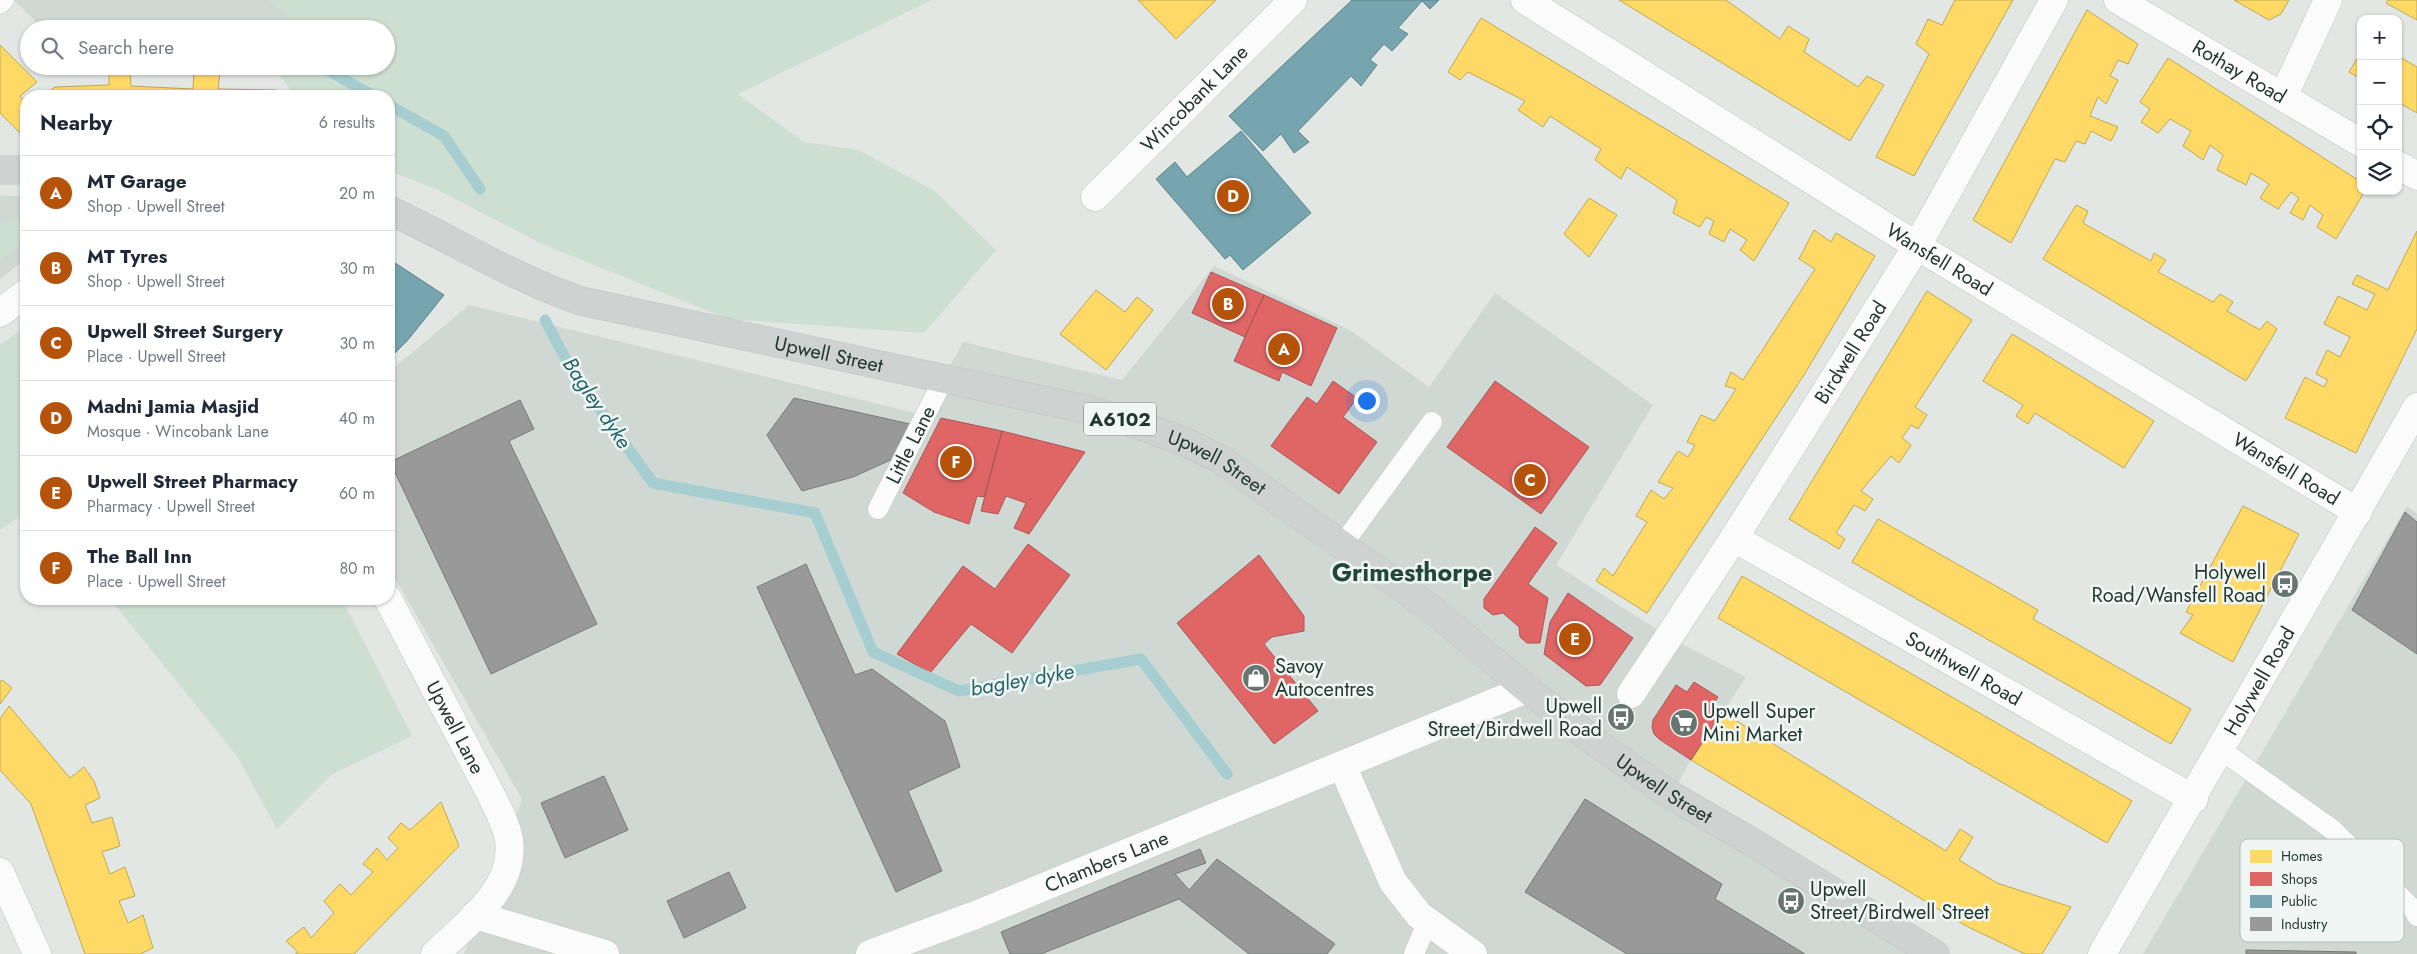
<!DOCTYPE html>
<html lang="en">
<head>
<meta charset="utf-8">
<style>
  :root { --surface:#fff; --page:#f6f6f7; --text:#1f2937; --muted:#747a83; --line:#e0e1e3; --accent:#b45309 }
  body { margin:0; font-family:Jost,sans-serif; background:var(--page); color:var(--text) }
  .controls { position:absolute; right:15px; top:15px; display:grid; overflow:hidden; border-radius:10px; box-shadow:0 1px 4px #0004 }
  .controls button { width:45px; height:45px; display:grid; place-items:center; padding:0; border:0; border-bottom:1px solid var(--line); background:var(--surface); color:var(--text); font:25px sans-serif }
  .you { position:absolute; left:1366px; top:400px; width:18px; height:18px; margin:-12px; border:4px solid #fff; border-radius:50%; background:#1a73e8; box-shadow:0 0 0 8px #1a73e833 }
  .badge { display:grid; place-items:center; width:32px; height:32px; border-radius:50%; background:var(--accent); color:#fff; font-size:16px; font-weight:700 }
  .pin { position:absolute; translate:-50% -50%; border:2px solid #fff; box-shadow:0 1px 5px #0006 }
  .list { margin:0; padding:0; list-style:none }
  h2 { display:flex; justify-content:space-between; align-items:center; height:65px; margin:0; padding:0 20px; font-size:21px }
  h2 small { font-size:16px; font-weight:400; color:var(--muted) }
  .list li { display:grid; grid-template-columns:32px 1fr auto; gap:15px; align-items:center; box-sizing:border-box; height:75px; padding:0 20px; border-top:1px solid var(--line) }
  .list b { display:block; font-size:19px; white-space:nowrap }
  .list p { margin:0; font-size:16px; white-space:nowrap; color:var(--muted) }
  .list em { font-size:16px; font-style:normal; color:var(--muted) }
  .icon { flex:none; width:28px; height:28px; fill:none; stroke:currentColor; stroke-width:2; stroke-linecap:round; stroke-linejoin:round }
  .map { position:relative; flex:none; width:2417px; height:954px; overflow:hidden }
  .search { position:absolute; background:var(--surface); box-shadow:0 1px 4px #0004; left:20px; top:20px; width:375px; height:55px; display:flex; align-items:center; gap:12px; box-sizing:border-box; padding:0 18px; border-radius:28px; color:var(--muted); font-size:19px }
  .panel { position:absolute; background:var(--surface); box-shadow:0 1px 4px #0004; left:20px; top:90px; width:375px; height:515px; border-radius:20px }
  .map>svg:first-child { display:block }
</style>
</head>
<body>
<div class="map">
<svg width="2417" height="954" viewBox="0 0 2417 954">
  <rect width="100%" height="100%" fill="#e2e7e4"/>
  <path fill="#d0d8d4" d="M14 0H269L290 14 285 29H110L103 22 97 29H43Z
    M0 195 26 197V266L19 264 0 279Z
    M1214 266 1350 330 1429 387 1495 293 1653 405 1556 565 1669 637 1746 677 1691 760 1673 792 1916 954H464L522 799 389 568V372L469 305 924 415 963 342 1122 380Z
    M2407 506 2417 514V954H2143Z"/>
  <path fill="#cddfd1" d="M269 0H932L738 94 804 142 858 150 935 191 996 250 924 333 728 319 542 244 434 188 389 171V96H296L273 68 274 66H386V29H285L290 14Z
    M26 215V241L0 260V224Z
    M24 328 26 331V513L0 530V345Z
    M110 599H342L412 736 331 775 277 829 237 756Z"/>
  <path fill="#ffd966" stroke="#bda856" d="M1138 0H1216L1176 39Z
    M1619 0H1726L1780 39 1788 26 1809 39 1804 52 1858 87 1867 76 1884 85 1850 141Z
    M1955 0H2013L1914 176 1876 157 1929 54 1916 44 1928 19 1942 25Z
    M2234 0H2289L2281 14 2269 20Z
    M2388 0H2417V20L2386 3Z
    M2087 10 2138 44 2128 64 2118 60 2110 76 2118 80 2106 104 2098 97 2090 116 2118 127 2111 141 2091 131 2085 144 2076 141 2065 162 2055 159 2011 243 1973 220Z
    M1481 18 1789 203 1754 261 1740 250 1747 240 1730 229 1724 242 1709 234 1714 221 1706 217 1700 227 1673 213 1677 200 1627 167 1621 179 1595 160 1601 149 1550 116 1543 127 1518 110 1525 101 1468 72 1460 80 1448 72Z
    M0 45 37 82 20 96 26 103V132H19L0 113Z
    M2361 52V79L2349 72Z
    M2398 56 2417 67V113L2398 102Z
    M2168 58 2361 182V191H2365L2336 239 2317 227 2323 215 2310 205 2303 220 2290 213 2299 198 2291 192 2278 209 2260 198 2269 184 2251 173 2246 185 2217 170 2223 155 2210 145 2203 160 2183 146 2191 131 2170 119 2158 133 2141 122 2150 109 2140 102Z
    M109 70H130L131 86 193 89 194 71 220 72 218 89 277 90 281 96H43L55 87 109 85Z
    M1589 198 1617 215 1589 257 1564 234Z
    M2076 205 2088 211 2083 223 2151 261 2154 253 2166 260 2158 272 2213 302 2220 294 2233 302 2227 311 2260 330 2267 321 2277 329 2246 381 2043 259Z
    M1814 230 1831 242 1836 233 1875 256 1804 375 1647 613 1596 581 1604 568 1613 576 1647 522 1636 516 1651 490 1664 499 1673 488 1658 482 1678 451 1688 457 1695 445 1687 442 1701 415 1715 421 1736 389 1725 386 1731 372 1743 380 1815 269 1799 259Z
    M2417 231V329L2356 453 2285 418 2305 377 2324 387 2328 380 2316 374 2327 350 2340 357 2350 337 2324 324 2338 296 2367 310 2375 294 2352 284 2357 275 2388 290Z
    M1096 290 1125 312 1137 297 1153 310 1106 370 1060 334Z
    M1927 291 1972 320 1915 407 1927 415 1918 429 1911 425 1902 438 1911 445 1899 463 1891 456 1861 491 1873 499 1865 511 1854 505 1836 533 1845 539 1839 549 1789 519Z
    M2012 334 2154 421 2124 468 2035 413 2028 424 2016 416 2023 405 1983 381Z
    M2243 506 2299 534 2233 662 2180 633 2193 615 2186 612Z
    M1878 519 2038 610 2033 619 2191 709 2171 744 1852 562Z
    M1742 576 2132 801 2107 843 1718 618Z
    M2 680 12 688 0 704V682Z
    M9 706 70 778 84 767 94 781 100 798 85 805 92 823 112 817 120 846 102 852 110 874 125 867 135 896 119 901 128 923 143 915 153 948 140 954H85L31 804 0 770V719Z
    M1722 712 1946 851 1960 829 1973 837 1959 860 1997 883 2071 907 2042 954H2025L1968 927 1691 760Z
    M441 802 459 846 354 954H295L298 952 286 941 304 927 311 938 334 913 324 901 340 884 351 895 373 872 363 864 377 848 387 860 398 848 388 838 401 823 410 830Z"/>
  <path fill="#e06666" stroke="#a75856" d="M1211 272 1264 295 1245 337 1192 313Z
    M1264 295 1337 328 1311 386 1282 372 1279 381 1234 361Z
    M1333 381 1357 398 1343 417 1377 442 1339 494 1271 446 1307 397 1317 404Z
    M1495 381 1589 447 1541 514 1447 447Z
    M941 418 1002 431 984 497 977 496 969 524 934 512 903 493Z
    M1002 431 1085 452 1029 534 1014 528 1026 503 1006 496 998 514 981 511Z
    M1535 527 1557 543 1528 584 1548 598 1540 643H1527L1520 637 1519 627 1503 613 1493 615 1484 608V599Z
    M1028 544 1070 575 1012 653 971 624 930 673 897 654 963 566 995 589Z
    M1259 555 1304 616V631L1272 637 1264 644 1318 711 1274 744 1177 623Z
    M1568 593 1633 638 1600 685 1586 686 1544 654 1550 622Z
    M1694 682 1718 697 1712 706 1722 712 1691 760 1659 739 1654 734 1652 727 1653 720 1676 685 1687 692Z"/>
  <path fill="#76a5af" stroke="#5d8489" d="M1352 0H1439L1430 9 1422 1 1398 28 1408 34 1392 51 1384 44 1370 60 1377 65 1361 86 1351 76 1298 131 1309 142 1294 153 1281 134 1263 151 1229 116Z
    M1241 131 1311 213 1243 270 1230 255 1225 259 1156 179 1175 162 1187 177Z
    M389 259 444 295 407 341 389 359Z"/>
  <path fill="#999" stroke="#767c7a" d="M794 398 910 424 895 458 853 477 802 491 767 435Z
    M520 400 534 429 509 441 597 624 491 674 390 462Z
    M2405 512 2417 522V654L2352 610Z
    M806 564 855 675 872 669 945 721 960 767 908 791 942 871 896 892 757 587Z
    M604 776 628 830 565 858 541 803Z
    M1585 799 1722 884 1715 899 1805 954H1627L1525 892Z
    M1200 849 1206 863 1175 874 1189 890 1217 859 1335 944 1327 954H1249L1179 899 1041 954H1010L1001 932Z
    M729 872 746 908 684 938 667 901Z
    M2246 950 2356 952V954H2246Z"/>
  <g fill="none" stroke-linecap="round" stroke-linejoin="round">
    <path stroke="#a6ced1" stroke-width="11" d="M320 66 374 96
      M389 105 444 136 480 189
      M545 320 571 369 653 483 815 513 873 652 959 691 1141 659 1227 774"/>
    <g stroke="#bfc4c1" stroke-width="21">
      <g id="lane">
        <path d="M0 4 4 0"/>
        <path id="s1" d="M878 509 943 380"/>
        <path d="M1343 544 1432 422"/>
        <path d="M2221 750 2333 830 2414 910 2417 916"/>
        <path d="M1414 954 1428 921"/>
      </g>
    </g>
    <g stroke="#bfc4c1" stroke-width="29">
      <g id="street">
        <path id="s2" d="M1525 0 1917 246 2358 512"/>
        <path id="s3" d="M2118 0 2361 143"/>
        <path d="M2283 97 2328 0"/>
        <path d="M2398 165 2417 176"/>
        <path id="s4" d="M1095 197 1293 0"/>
        <path d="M0 313 26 293"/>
        <path id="s5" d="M1734 538 2194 799"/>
        <path id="s6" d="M388 599 489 791C497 807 506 823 509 840 516 889 466 924 435 954"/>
        <path id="s7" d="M1631 694 1734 538 1917 246 2054 0"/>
        <path d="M1342 765 1393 882 1419 915 1473 954"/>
        <path d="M0 872 37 954"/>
        <path d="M475 915 605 954"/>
        <path id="s8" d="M870 954 973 916 1527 689"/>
      </g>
    </g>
    <g stroke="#bec4c1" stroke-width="29">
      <g id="secondary">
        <path id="s9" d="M2102 954 2417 407"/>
      </g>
    </g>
    <g stroke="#bcc3c0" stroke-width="29">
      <g id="primary">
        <path d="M0 170H26"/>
        <path id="s10" d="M389 210C453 240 514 278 581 301L1085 409 1127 421 1186 442 1220 459 1428 606 1527 689 1598 744 1669 794 1752 842 1935 954"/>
      </g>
    </g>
    <use href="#lane" stroke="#fbfbfb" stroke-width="20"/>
    <use href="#street" stroke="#fbfbfb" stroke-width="28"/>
    <use href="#secondary" stroke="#fbfbfb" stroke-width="28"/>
    <use href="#primary" stroke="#ced3d1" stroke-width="28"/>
  </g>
  <defs>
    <g id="bus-disc" transform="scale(1.4375)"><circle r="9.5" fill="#66756f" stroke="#f0f6f3"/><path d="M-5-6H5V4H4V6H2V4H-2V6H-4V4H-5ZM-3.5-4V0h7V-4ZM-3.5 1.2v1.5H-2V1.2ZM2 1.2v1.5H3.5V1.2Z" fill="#fff"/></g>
    <g id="shop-disc" transform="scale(1.4375)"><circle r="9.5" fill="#66756f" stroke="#f0f6f3"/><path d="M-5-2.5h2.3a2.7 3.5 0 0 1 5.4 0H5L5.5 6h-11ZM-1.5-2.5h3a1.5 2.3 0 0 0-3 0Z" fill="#fff"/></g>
    <g id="supermarket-disc" transform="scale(1.4375)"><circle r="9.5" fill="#66756f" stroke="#f0f6f3"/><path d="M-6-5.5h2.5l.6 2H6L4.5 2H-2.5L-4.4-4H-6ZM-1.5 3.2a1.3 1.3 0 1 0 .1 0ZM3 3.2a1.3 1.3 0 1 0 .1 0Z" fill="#fff"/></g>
  </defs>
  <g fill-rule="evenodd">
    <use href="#bus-disc" x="2285" y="584"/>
    <use href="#shop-disc" x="1256" y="678"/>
    <use href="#bus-disc" x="1621" y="717"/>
    <use href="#supermarket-disc" x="1684" y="723"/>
    <use href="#bus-disc" x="1791" y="901"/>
  </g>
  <g text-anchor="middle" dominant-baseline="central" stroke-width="5" stroke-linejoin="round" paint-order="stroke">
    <rect fill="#f0f6f3" stroke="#60706a" stroke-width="1" x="1084" y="402.5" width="72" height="33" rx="4"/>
    <g font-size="19" font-weight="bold" fill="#233730">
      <text x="1120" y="419">A6102</text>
    </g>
    <g font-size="20" fill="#233730" stroke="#f0f6f3">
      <text stroke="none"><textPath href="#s3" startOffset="141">Rothay Road</textPath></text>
      <text stroke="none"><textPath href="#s4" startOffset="140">Wincobank Lane</textPath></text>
      <text stroke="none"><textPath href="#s2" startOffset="489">Wansfell Road</textPath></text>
      <text stroke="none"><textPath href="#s7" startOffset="406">Birdwell Road</textPath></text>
      <text stroke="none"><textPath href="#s10" startOffset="466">Upwell Street</textPath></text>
      <text stroke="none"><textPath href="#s1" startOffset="72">Little Lane</textPath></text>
      <text stroke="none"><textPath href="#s10" startOffset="871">Upwell Street</textPath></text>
      <text stroke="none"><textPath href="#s2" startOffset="894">Wansfell Road</textPath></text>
      <text stroke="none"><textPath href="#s5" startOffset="264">Southwell Road</textPath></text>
      <text stroke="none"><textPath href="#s9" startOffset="315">Holywell Road</textPath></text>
      <text stroke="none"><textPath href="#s6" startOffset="145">Upwell Lane</textPath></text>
      <text stroke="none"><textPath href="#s10" startOffset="1426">Upwell Street</textPath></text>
      <text stroke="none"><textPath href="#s8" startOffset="254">Chambers Lane</textPath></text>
    </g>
    <g font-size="20" fill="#233730" stroke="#f0f6f3" text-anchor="start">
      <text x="2266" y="572" text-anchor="end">Holywell<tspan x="2266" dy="23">Road/Wansfell Road</tspan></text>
      <text x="1275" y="666">Savoy<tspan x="1275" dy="23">Autocentres</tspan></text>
      <text x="1602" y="706" text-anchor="end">Upwell<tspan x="1602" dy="23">Street/Birdwell Road</tspan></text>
      <text x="1703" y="711">Upwell Super<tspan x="1703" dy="23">Mini Market</tspan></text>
      <text x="1810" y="889">Upwell<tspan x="1810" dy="23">Street/Birdwell Street</tspan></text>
    </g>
    <g font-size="21" font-style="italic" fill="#24656c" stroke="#f0f6f3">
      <text transform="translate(597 403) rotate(56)">Bagley dyke</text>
      <text transform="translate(1022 680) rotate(-10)">bagley dyke</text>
    </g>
    <g font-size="25" font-weight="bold" fill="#21473b" stroke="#f0f6f3">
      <text x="1412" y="572">Grimesthorpe</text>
    </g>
  </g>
  <rect x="2240" y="839" width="164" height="103" rx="8" fill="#f0f6f3" stroke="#b2bdb8" stroke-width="1"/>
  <rect x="2250" y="850" width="22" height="13" fill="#ffd966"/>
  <rect x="2250" y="872" width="22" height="14" fill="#e06666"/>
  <rect x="2250" y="895" width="22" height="13" fill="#76a5af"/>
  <rect x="2250" y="917" width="22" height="14" fill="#999"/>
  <g font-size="14" fill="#233730">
    <text x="2281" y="861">Homes</text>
    <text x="2281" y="884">Shops</text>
    <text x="2281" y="906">Public</text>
    <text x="2281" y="929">Industry</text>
  </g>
</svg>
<div class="controls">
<button>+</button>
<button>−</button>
<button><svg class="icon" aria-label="locate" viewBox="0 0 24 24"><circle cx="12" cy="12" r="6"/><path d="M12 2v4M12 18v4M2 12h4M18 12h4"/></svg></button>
<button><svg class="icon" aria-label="layers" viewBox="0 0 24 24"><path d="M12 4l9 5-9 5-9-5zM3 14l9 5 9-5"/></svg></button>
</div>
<div class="you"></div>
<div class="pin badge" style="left:1284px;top:349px">A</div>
<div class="pin badge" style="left:1228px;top:304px">B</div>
<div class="pin badge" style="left:1530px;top:480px">C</div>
<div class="pin badge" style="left:1233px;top:196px">D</div>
<div class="pin badge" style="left:1575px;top:639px">E</div>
<div class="pin badge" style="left:956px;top:462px">F</div>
<div class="search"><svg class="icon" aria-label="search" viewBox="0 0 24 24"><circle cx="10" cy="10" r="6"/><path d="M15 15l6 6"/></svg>Search here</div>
<section class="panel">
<h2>Nearby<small>6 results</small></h2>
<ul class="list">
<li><span class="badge">A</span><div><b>MT Garage</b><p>Shop · Upwell Street</p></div><em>20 m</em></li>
<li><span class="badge">B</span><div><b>MT Tyres</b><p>Shop · Upwell Street</p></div><em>30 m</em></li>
<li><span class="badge">C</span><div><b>Upwell Street Surgery</b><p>Place · Upwell Street</p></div><em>30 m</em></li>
<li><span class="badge">D</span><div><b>Madni Jamia Masjid</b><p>Mosque · Wincobank Lane</p></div><em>40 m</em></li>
<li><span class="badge">E</span><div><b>Upwell Street Pharmacy</b><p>Pharmacy · Upwell Street</p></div><em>60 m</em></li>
<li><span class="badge">F</span><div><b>The Ball Inn</b><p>Place · Upwell Street</p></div><em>80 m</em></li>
</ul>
</section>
</div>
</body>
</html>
